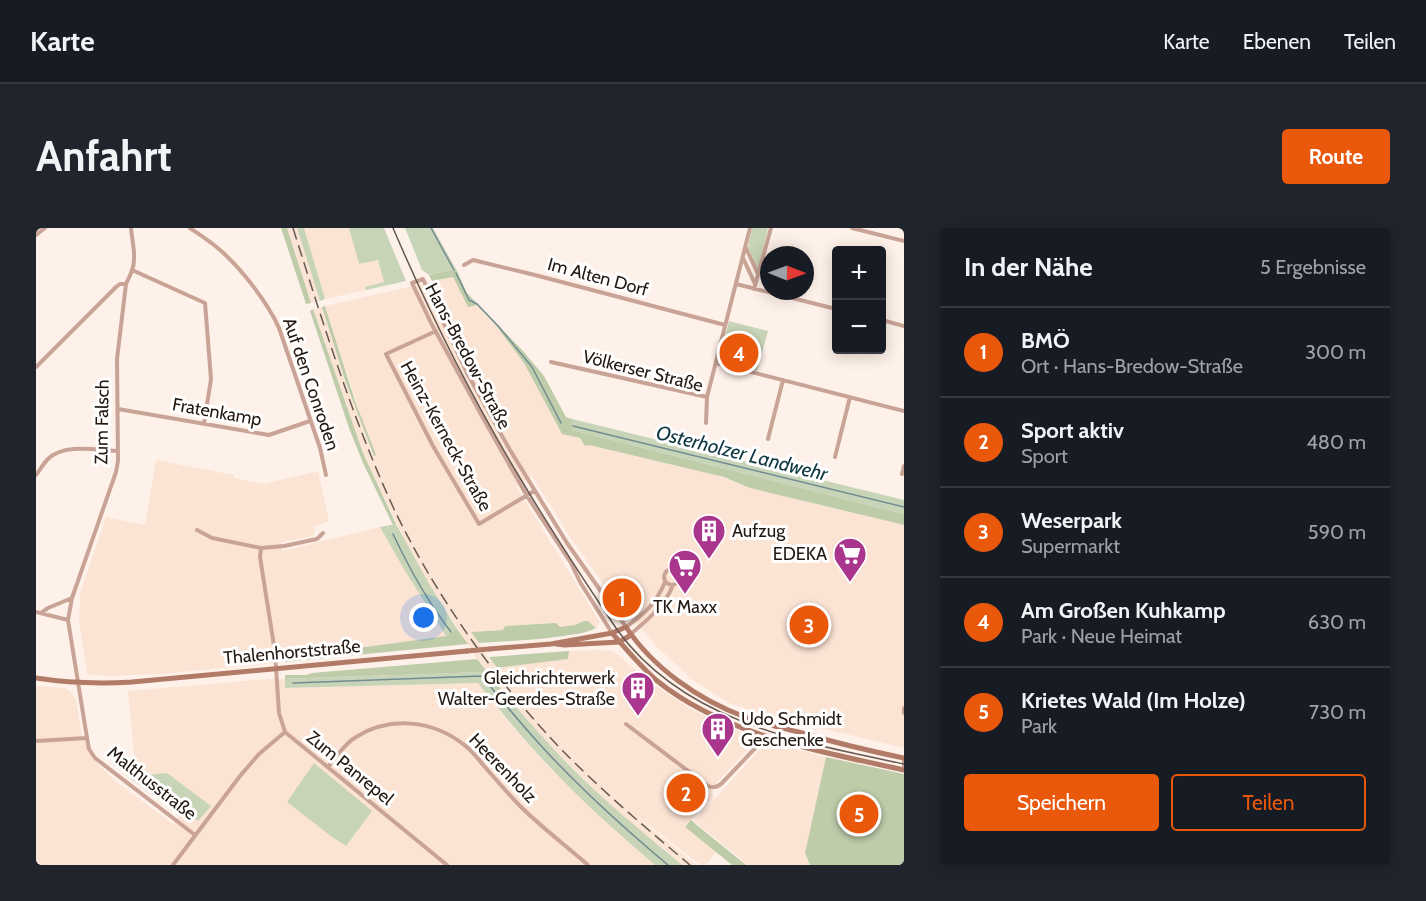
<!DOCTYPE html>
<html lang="de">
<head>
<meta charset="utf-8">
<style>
  :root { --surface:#171b24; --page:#20242c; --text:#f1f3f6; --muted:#9ea1a6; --line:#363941; --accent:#ea580c }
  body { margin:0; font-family:Cabin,sans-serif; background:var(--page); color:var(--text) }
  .controls { position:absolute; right:18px; top:18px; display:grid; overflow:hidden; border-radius:6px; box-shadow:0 3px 15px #0003 }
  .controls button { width:54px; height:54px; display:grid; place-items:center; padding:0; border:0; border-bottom:2px solid var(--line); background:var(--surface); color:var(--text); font:30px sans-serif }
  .compass { position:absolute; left:724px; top:18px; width:54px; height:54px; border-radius:50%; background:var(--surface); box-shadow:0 3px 15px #0003; rotate:91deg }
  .you { position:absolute; left:388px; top:390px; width:21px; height:21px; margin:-15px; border:4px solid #fff; border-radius:50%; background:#1a73e8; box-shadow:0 0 0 9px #1a73e833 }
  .badge { display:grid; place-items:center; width:39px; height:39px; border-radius:50%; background:var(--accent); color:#fff; font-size:20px; font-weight:700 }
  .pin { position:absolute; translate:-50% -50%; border:3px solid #fff; box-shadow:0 2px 6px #0006 }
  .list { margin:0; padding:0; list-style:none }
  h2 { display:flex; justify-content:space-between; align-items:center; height:78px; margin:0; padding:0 24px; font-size:26px }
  h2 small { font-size:20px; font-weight:400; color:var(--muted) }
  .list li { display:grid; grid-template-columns:39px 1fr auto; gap:18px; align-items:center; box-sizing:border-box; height:90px; padding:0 24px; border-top:2px solid var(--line) }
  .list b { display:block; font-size:22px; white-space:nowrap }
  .list p { margin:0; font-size:20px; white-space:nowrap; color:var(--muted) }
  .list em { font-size:20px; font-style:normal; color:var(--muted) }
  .actions { display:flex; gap:12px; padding:18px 24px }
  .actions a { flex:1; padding:14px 0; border:2px solid var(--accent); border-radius:6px; text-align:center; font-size:21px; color:var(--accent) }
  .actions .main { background:var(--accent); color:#fff }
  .map { position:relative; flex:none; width:868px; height:637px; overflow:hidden; border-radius:6px }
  header { display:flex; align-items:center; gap:36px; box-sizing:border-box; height:84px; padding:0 30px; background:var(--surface); border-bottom:2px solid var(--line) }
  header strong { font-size:28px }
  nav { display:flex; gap:33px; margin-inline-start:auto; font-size:21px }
  .intro { display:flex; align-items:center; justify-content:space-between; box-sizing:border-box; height:144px; padding:0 36px }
  h1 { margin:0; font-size:42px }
  .button { padding:15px 27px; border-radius:6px; background:var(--accent); color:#fff; font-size:21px; font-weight:700 }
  main { display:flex; gap:36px; padding:0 36px }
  aside { flex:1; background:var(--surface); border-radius:6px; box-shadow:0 3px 15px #0003 }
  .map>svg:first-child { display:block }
</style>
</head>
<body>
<header>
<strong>Karte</strong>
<nav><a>Karte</a><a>Ebenen</a><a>Teilen</a></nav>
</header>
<div class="intro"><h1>Anfahrt</h1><a class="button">Route</a></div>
<main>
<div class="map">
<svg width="868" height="637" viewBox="0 0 868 637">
  <rect width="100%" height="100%" fill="#fef1e9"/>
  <path fill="#fce4d5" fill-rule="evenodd" d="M251 0H261L284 73 275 75Z
    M268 0H313L323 36 342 32 349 54 330 59V62L289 71Z
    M417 49 432 78 441 77 459 96 488 135 526 206 544 210 549 217H553L688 249 714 260 868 297V520L730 487 693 475 658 453 621 419 570 360 534 309 496 248 480 258 563 393V397L560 400 552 393H548L539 397 524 400 520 395 469 398 467 402 435 404 460 440 532 431 533 423 557 422 577 423 620 458 653 480 690 499 719 509 720 513 681 554 676 566 678 569 649 598 680 624 670 637H665L593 582 660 637H646L588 589 548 552 504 507 441 431 392 354 371 317 327 225 277 81 286 79 309 152 338 228 289 78Z
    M120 232 198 247V250L228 256 282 243 293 293 282 297 279 299 277 308 246 314V323L344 299 369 343 410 408 249 430V434L126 446 71 448 51 446 43 392 44 365 70 289 109 297Z
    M231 451H249L250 460 442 455 475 497 512 538 578 601 619 637H0V458L29 460 36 465 40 472 47 512H50L57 531 78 552 137 596 147 583 131 545 100 548 92 463ZM251 574 335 583 310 618 296 609Z
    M733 514 790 529 769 625 774 637H712L658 593 728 517Z"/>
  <path fill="#c8d4b7" d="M261 0H268L289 71 284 73Z
    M313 0H348L370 53 330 62 329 59 348 54 342 32 323 36Z
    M369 0H397L420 41 393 47 386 42Z
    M716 0H732L722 41 712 19Z
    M693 93 732 103 721 143 683 133Z
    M536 191 868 272V286L536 202Z
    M360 296 392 354 421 401 410 408 369 343 344 299Z
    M444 444 465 466H469C494 495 520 525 548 552 579 582 613 609 646 637H619C582 605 544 572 511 536 486 510 464 483 442 455L249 460V451C314 448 379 447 444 444Z
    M278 535 336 583 310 618 296 609 251 574Z
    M131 545 175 578 162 593 147 583 144 587 94 550 100 548Z"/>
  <path fill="#beccaa" d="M245 0H251L275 75 270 76Z
    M420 41 431 65 487 123 508 148 530 189 536 191V202L868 286V297L714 260 688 249 553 217 549 218 544 210 526 206 488 135 459 96 441 77 432 79 417 49 396 53 393 47Z
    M289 78 319 173 340 227 338 228 309 152 286 79Z
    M277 81 327 225 360 296 357 297 327 235 313 200 274 83Z
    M548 393H552L560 400C551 405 539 406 528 408 500 412 472 413 443 415L435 404 467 402 469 398 520 395 524 399 539 397Z
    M421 401 432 416 249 434V430L410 408Z
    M533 423 532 431 461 440 453 429Z
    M441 431 469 466H465L444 444C379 447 314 448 249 451V447H270L276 445Z
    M790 529 868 546V637H774L769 625Z
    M655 592 662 598 710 637H696L649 599Z"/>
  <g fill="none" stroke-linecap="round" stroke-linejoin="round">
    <path stroke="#718c92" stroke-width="1.5" d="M395 0 418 42
      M420 45 433 72 441 76 463 99 496 139 525 195
      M537 198 868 279
      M357 306C373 340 392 374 415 404
      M257 455 446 448C466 473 487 498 508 521 547 563 589 601 632 637"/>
    <path stroke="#c9a396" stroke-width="4" d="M95 0C96 13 101 30 96 42 95 47 92 51 90 56L81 131 82 233 80 244 36 370 32 392 51 510 53 521 59 530 159 607
      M154 0C164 7 175 14 184 22 205 40 232 75 243 100L284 220 290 247
      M816 0 868 13
      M0 7 9 0
      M710 20 722 46
      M707 30 719 56
      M428 37 437 32 499 47 689 97
      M96 42 169 75 175 151 168 196
      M700 56 800 81
      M718 61 735 0
      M846 92 868 98
      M400 103 350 126 397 218 443 296 498 263
      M515 134 671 169
      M680 135 868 183
      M0 139 80 59 84 56H90
      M82 181 233 207 274 193
      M670 195 671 169 714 0
      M732 211 747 152
      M799 229 814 169
      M866 246 868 238
      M0 247C4 242 7 236 12 231 27 215 61 222 82 223
      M161 302 176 310 225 320 248 318 281 311 287 305
      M225 320 224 329 239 424 243 485 249 504 411 637
      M628 349a8 8 0 1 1 16 0a8 8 0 1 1-16 0Z
      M0 384 32 392
      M5 385 12 380 36 370
      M576 405 544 354 535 335 491 268 447 190 395 95 376 55 387 51 431 145 474 222 531 315 590 399C608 386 620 376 629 354
      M595 406C611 392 629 378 637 357
      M868 480V485
      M590 496 672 558C677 560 682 559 686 555L725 514 728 507
      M0 513 51 510
      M868 532V539
      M292 539C300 529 308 516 320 509 354 488 396 492 427 516 436 522 442 531 449 539 460 552 471 564 483 577 504 598 529 617 552 637
      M137 637 204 548 223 526 249 504"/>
    <path stroke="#b27b68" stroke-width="5" d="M576 405C590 421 604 438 620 452 689 508 784 523 868 542
      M520 416 529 417 583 414 595 407
      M453 421 515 416 576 405 590 399C617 440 663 472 709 489 727 496 747 500 766 505 800 515 834 523 868 530
      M0 450C32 455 63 456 96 454L431 423"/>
    <path stroke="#655952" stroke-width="1.5" d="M357 0C393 84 434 166 481 245 513 299 547 351 582 403 649 494 764 514 868 536"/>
    <path stroke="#655952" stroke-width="1.5" stroke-dasharray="12 6" stroke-linecap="butt" d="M257 0C287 95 316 190 358 281 398 365 461 455 526 522 566 563 610 600 654 637"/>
    <path stroke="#b27b68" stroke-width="5" d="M431 423 453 421"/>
  </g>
  <defs>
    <g id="building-pin" transform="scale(1.725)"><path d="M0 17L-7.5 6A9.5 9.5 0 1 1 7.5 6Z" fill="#aa358d" stroke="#fff"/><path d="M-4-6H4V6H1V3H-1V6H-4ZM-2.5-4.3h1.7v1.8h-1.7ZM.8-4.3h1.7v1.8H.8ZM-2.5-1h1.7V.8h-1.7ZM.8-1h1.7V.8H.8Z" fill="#fff"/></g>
    <g id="supermarket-pin" transform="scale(1.725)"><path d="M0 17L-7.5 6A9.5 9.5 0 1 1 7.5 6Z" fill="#aa358d" stroke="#fff"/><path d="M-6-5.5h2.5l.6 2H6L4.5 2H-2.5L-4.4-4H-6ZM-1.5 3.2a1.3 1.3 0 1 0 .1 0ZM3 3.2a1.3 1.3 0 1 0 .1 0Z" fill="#fff"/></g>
  </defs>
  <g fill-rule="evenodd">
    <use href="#building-pin" x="673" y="303"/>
    <use href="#supermarket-pin" x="814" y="326"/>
    <use href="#supermarket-pin" x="649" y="338"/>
    <use href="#building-pin" x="602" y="460"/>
    <use href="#building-pin" x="682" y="501"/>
  </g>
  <g text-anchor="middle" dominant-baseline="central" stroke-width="6" stroke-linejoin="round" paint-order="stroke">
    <g font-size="18" fill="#241811" stroke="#fff">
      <text transform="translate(562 49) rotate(15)">Im Alten Dorf</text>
      <text transform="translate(432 128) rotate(62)">Hans-Bredow-Straße</text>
      <text transform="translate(607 143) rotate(14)">Völkerser Straße</text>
      <text transform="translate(275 156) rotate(71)">Auf den Conroden</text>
      <text transform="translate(181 184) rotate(10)">Fratenkamp</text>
      <text transform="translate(66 194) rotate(-89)">Zum Falsch</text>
      <text transform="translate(410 208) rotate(61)">Heinz-Kerneck-Straße</text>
      <text transform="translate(256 424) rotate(-5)">Thalenhorststraße</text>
      <text transform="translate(314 540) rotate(39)">Zum Panrepel</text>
      <text transform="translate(467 540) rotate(46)">Heerenholz</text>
      <text transform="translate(116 555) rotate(38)">Malthusstraße</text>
    </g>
    <g font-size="18" fill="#241811" stroke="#fff" text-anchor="start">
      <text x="696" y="303">Aufzug</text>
      <text x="791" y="326" text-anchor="end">EDEKA</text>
      <text x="649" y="379" text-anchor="middle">TK Maxx</text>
      <text x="579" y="450" text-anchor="end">Gleichrichterwerk<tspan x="579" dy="21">Walter-Geerdes-Straße</tspan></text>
      <text x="705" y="491">Udo Schmidt<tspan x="705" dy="21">Geschenke</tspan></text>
    </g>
    <g font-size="20" font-style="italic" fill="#0e3741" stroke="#fff">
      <text transform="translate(706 225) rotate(14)">Osterholzer Landwehr</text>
    </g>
  </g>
</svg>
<div class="controls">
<button>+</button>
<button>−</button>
</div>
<svg class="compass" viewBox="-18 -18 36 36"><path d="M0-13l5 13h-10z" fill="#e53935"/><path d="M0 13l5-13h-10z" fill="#9ea1a6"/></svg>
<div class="you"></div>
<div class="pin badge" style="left:586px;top:370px">1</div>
<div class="pin badge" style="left:650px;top:565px">2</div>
<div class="pin badge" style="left:773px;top:397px">3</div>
<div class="pin badge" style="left:703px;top:125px">4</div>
<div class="pin badge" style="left:823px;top:586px">5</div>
</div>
<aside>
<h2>In der Nähe<small>5 Ergebnisse</small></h2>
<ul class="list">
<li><span class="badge">1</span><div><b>BMÖ</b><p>Ort · Hans-Bredow-Straße</p></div><em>300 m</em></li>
<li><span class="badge">2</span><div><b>Sport aktiv</b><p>Sport</p></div><em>480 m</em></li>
<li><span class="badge">3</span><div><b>Weserpark</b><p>Supermarkt</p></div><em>590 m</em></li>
<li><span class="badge">4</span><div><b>Am Großen Kuhkamp</b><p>Park · Neue Heimat</p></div><em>630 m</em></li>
<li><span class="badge">5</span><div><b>Krietes Wald (Im Holze)</b><p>Park</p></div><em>730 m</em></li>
</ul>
<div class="actions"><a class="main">Speichern</a><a>Teilen</a></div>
</aside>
</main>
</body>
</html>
